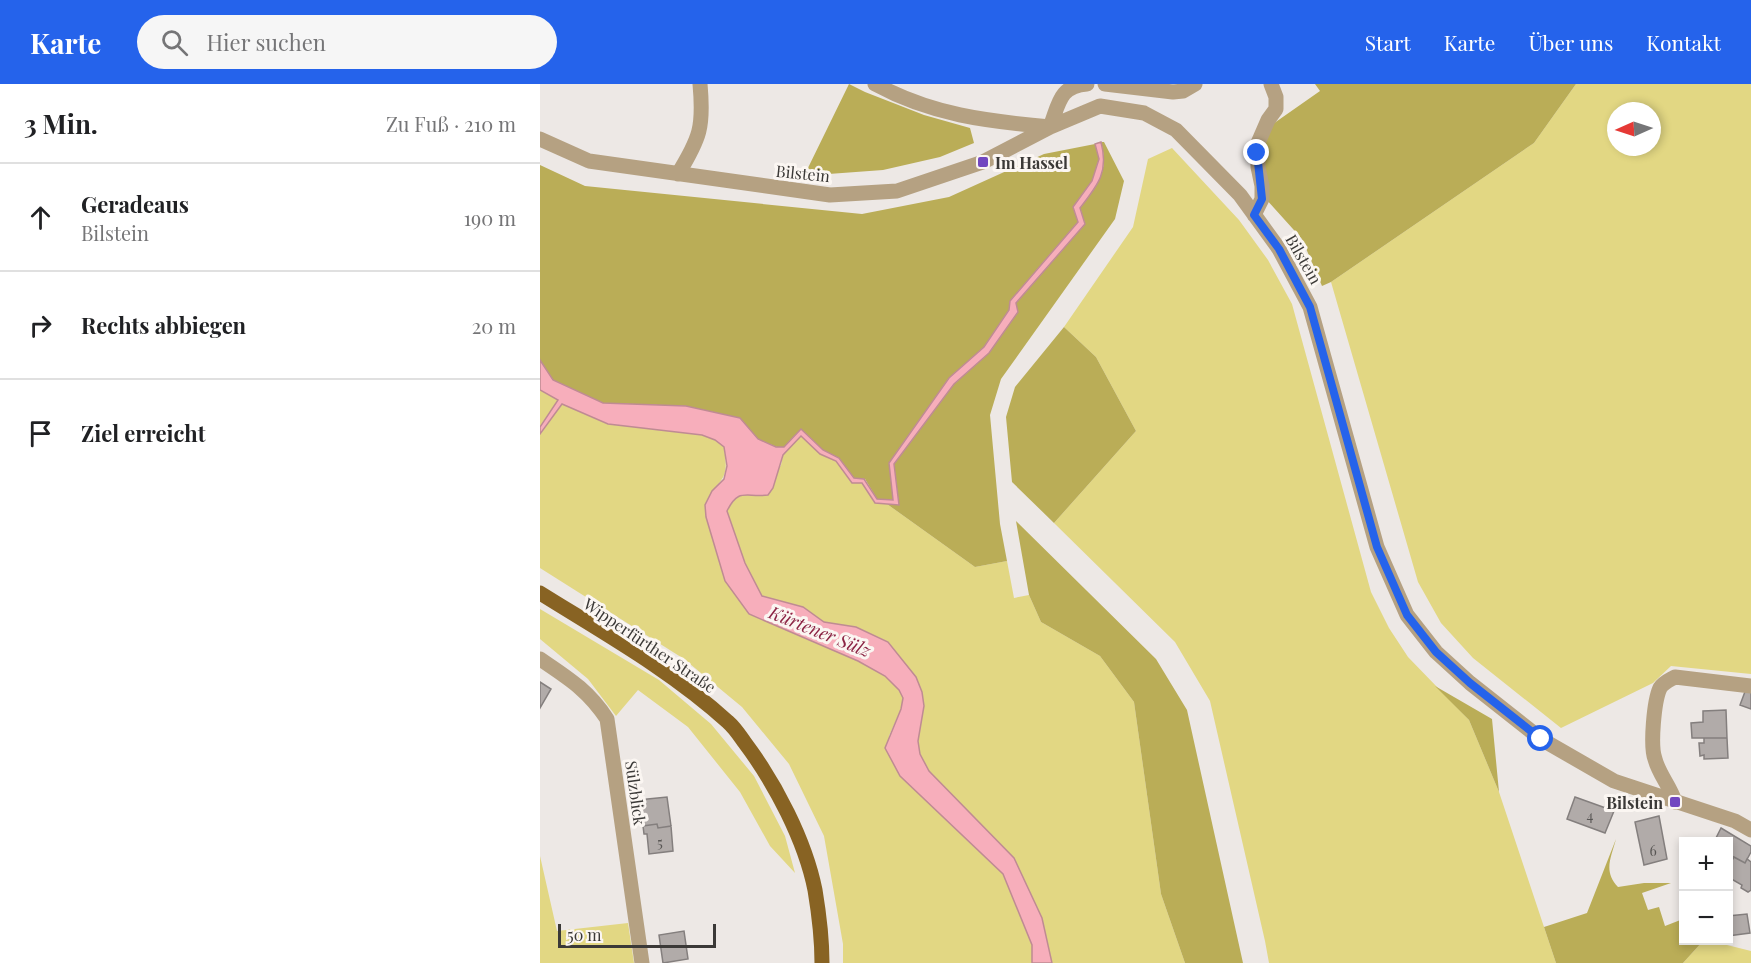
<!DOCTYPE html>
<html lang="de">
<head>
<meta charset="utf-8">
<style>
  :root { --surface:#fff; --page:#f6f6f6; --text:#202124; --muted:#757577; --line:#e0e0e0; --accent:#2563eb }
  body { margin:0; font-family:"Playfair Display",serif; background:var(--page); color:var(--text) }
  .controls { position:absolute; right:18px; bottom:18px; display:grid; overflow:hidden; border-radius:0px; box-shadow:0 3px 9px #0003 }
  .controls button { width:54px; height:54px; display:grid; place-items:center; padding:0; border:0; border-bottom:2px solid var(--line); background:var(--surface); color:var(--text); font:30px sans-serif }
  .compass { position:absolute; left:1067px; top:18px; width:54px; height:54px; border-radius:50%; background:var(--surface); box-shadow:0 3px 9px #0003; rotate:267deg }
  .scale { position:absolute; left:18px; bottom:15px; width:158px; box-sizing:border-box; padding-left:6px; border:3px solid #3b3937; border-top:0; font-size:16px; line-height:21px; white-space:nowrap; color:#3b3937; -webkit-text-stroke:4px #fbf6f2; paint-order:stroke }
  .stop { position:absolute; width:18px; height:18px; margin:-14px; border:4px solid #2563eb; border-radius:50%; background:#fff }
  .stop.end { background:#2563eb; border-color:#fff; box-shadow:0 2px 6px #0008 }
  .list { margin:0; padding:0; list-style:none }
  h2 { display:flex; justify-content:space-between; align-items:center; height:78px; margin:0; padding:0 24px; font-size:26px }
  h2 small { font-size:20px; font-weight:400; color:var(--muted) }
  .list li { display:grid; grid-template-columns:39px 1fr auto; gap:18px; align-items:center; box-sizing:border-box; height:108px; padding:0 24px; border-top:2px solid var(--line) }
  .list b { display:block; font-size:22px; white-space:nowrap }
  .list p { margin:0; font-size:20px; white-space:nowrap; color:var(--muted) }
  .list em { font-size:20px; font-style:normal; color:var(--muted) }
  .icon { flex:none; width:33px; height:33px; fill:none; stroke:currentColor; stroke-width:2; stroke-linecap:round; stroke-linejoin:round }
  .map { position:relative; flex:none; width:1211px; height:879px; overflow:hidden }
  header { display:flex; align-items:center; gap:36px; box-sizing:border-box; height:84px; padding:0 30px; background:var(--accent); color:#fff }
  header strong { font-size:28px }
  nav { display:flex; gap:33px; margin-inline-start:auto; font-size:21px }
  .search { width:420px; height:54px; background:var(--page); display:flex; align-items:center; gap:15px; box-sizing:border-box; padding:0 21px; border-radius:33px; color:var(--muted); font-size:22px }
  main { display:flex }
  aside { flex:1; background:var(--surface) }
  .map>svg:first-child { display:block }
</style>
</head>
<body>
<header>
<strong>Karte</strong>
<div class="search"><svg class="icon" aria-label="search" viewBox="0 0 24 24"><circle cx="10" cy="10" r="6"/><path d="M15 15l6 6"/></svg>Hier suchen</div>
<nav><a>Start</a><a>Karte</a><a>Über uns</a><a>Kontakt</a></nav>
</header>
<main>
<aside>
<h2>3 Min.<small>Zu Fuß · 210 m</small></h2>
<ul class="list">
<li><svg class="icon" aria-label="ahead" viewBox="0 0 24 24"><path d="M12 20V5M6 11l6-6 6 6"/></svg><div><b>Geradeaus</b><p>Bilstein</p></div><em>190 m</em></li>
<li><svg class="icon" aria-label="right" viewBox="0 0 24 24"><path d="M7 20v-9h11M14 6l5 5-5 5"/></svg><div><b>Rechts abbiegen</b></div><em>20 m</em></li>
<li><svg class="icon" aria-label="arrive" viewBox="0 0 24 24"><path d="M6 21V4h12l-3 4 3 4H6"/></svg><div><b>Ziel erreicht</b></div></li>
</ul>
</aside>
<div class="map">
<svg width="1211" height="879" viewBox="0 0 1211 879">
  <rect width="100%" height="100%" fill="#ede8e5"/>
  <path fill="#e2d783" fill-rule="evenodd" d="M1036 0H1211V590L1131 582 1113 599 1021 644 933 574 901 539 878 498 791 198 994 59ZM1076 27H1112V63H1076Z
    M632 64 699 136 728 176 752 220 831 508 849 544 868 573 929 636 959 708 1016 879H729L725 857 670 617 635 558 514 439 596 347 556 273 524 243 593 143 608 75Z
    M0 306 19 316 0 343Z
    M22 320 68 340 162 351 175 356 184 363C187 385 188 391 172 407L209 530 318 577 345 592 359 606 363 614 361 625 349 652 360 692 463 790 492 861V879H303V860L284 752 249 680 202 623 144 575 0 484V350Z
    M261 352 280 370 296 377 312 399H322L335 419 347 420 435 483 467 477 474 514 489 511 501 538 560 572 594 618 621 810 645 879H512L502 834 389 687 380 670 378 657 384 622 376 593 348 558 316 543 284 538 263 523 222 512 205 479 187 427C197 409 201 410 221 412L241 381 243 371Z
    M0 525 119 596 171 640 214 692 245 752 255 789 230 762 200 708 148 643 98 606 76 632 48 595 0 555Z
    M0 772 17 847 88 839 94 879H0Z
    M1163 857H1171L1211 867V879H1143Z"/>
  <path fill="#baad57" d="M309 0 325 8 384 31 430 44 434 59 400 73 343 86 275 91 265 90Z
    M775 0H1036L994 59 791 198 782 202 762 155 725 114 721 75 730 42 780 7Z
    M561 58H564L584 97 575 135 461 295 450 331 460 440 467 477 435 483 347 420 359 421 354 380 414 300 449 269 476 219 545 140 540 124C558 101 569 88 561 58Z
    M555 60 559 75 552 97 533 123 538 138 470 217 469 226 444 263 409 294 349 379 354 416 337 415 325 395 314 394 299 374 283 366 261 345 244 363H237L217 355 200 334 146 322 63 319 13 296 0 276V81L45 102 322 130 409 113 504 70Z
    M524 243 556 273 596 347 514 439 472 398 466 333 475 303Z
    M476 437 616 575 647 626 703 879H645L621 810 594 618 560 572 501 538 489 511Z
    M895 602 952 635 959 708 929 636Z
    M1076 755C1071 774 1063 787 1078 803L1104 799H1131L1102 809 1108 826 1119 823 1125 842 1143 835 1144 856 1163 857 1143 879H1016L1004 843 1047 829Z"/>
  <path fill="#f7aebb" stroke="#bf8b93" stroke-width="1.5" d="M561 58C569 88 558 101 540 124L545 140 476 219 478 228 449 269 414 300 354 380 359 421 335 419 322 399H312L296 377 280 370 261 352 243 371 233 404 228 411C206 414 199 403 187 427L205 479 222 512 263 523 284 538 316 543 348 558 376 593 382 608 384 622 378 657 380 670 389 687 474 774 502 834 512 879H492V861L463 790 360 692 345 664 361 625 363 614 359 606 345 592 318 577 209 530 185 497 166 433 165 421 172 407 184 395 187 382 184 363 175 356 162 351 68 340 22 320 0 350V343L18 316 0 306V276L13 296 63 319 146 322 200 334 218 355 236 363H244L261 345 283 366 299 374 314 394 324 395 337 415 353 416 349 379 409 294 444 263 469 226 470 217 538 138 533 123 552 97 559 75 555 60Z"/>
  <path fill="#b1aba9" stroke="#847f7e" stroke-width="1.5" d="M0 598 11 605 0 624Z
    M1206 605 1211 607V625L1200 621Z
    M1186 626 1187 654H1152L1151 639 1163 638V627Z
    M1164 654H1187L1188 674 1164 675V671L1160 672 1159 659H1164Z
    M127 713 131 742 118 744 117 740 103 742 101 725H98V716Z
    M1035 713 1074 727 1065 749 1027 735Z
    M1119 732 1127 775 1104 781 1095 738Z
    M117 740 118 744 131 742 133 767 109 770 107 750H104L103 742Z
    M1181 744 1211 762V768L1205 779 1188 770V758H1174Z
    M1194 773 1205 779 1207 775 1211 778V806L1208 808 1201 804 1202 801 1188 793V783Z
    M1207 830 1210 849 1188 852V832Z
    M144 847 148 875 123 879 119 851Z"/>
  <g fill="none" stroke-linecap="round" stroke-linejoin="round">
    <path stroke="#b5a182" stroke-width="15" d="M335 0C392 31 446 37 510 43
      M565 0 633 8 643 7 655 0
      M510 43C519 20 519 2 547 0
      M0 55 49 77 290 111 357 107 443 78 510 43 560 22 604 29 636 46 700 111 739 165 770 223 837 463 867 531 896 568 930 599 1001 655 1074 697 1195 737 1211 746
      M138 90C160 54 164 43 160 0
      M714 131 722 115V102L718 83V59L728 36 736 25V13L731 0
      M0 575C28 594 48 606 67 635L102 879
      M1135 718C1131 703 1119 691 1115 675 1110 662 1114 617 1120 604 1124 598 1130 596 1135 593L1211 602"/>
    <path stroke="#886323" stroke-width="15" d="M0 509C64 549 132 587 188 638 195 644 200 652 205 659 235 699 265 756 275 806 279 830 282 855 282 879"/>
  </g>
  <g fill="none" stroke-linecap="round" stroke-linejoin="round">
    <path stroke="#2563eb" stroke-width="8" d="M717 69 722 115 714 131 739 165 770 223 837 463 867 531 896 568 930 599 1001 655"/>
  </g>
  <g fill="#7247c0" stroke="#fbf6f2" stroke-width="2">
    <rect x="437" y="72" width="12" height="12" rx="3"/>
    <rect x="1129" y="712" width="12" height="12" rx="3"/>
  </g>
  <g text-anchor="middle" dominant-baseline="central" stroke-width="6" stroke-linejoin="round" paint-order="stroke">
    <g font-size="14" fill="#585654">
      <text x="1050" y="731">4</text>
      <text x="120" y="758">5</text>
      <text x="1113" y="766">6</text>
    </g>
    <g font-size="16" font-weight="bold" fill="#3b3937" stroke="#fbf6f2" text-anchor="start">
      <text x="455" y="78">Im Hassel</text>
      <text x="1123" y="718" text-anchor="end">Bilstein</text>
    </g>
    <g font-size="16" fill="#3b3937" stroke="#fbf6f2">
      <text transform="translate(263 89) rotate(6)">Bilstein</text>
      <text transform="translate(764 175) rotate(60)">Bilstein</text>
      <text transform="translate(110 561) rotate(34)">Wipperfürther Straße</text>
      <text transform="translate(96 709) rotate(82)">Sülzblick</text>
    </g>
    <g font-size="18" font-style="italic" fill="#8c2545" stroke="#fbf6f2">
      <text transform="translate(280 547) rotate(22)">Kürtener Sülz</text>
    </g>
  </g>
</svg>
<div class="controls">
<button>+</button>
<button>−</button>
</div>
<svg class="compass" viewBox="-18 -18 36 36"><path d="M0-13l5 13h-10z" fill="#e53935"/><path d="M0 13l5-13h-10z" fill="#757577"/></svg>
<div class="scale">50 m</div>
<div class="stop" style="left:1001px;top:655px"></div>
<div class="stop end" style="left:717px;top:69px"></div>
</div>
</main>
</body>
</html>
